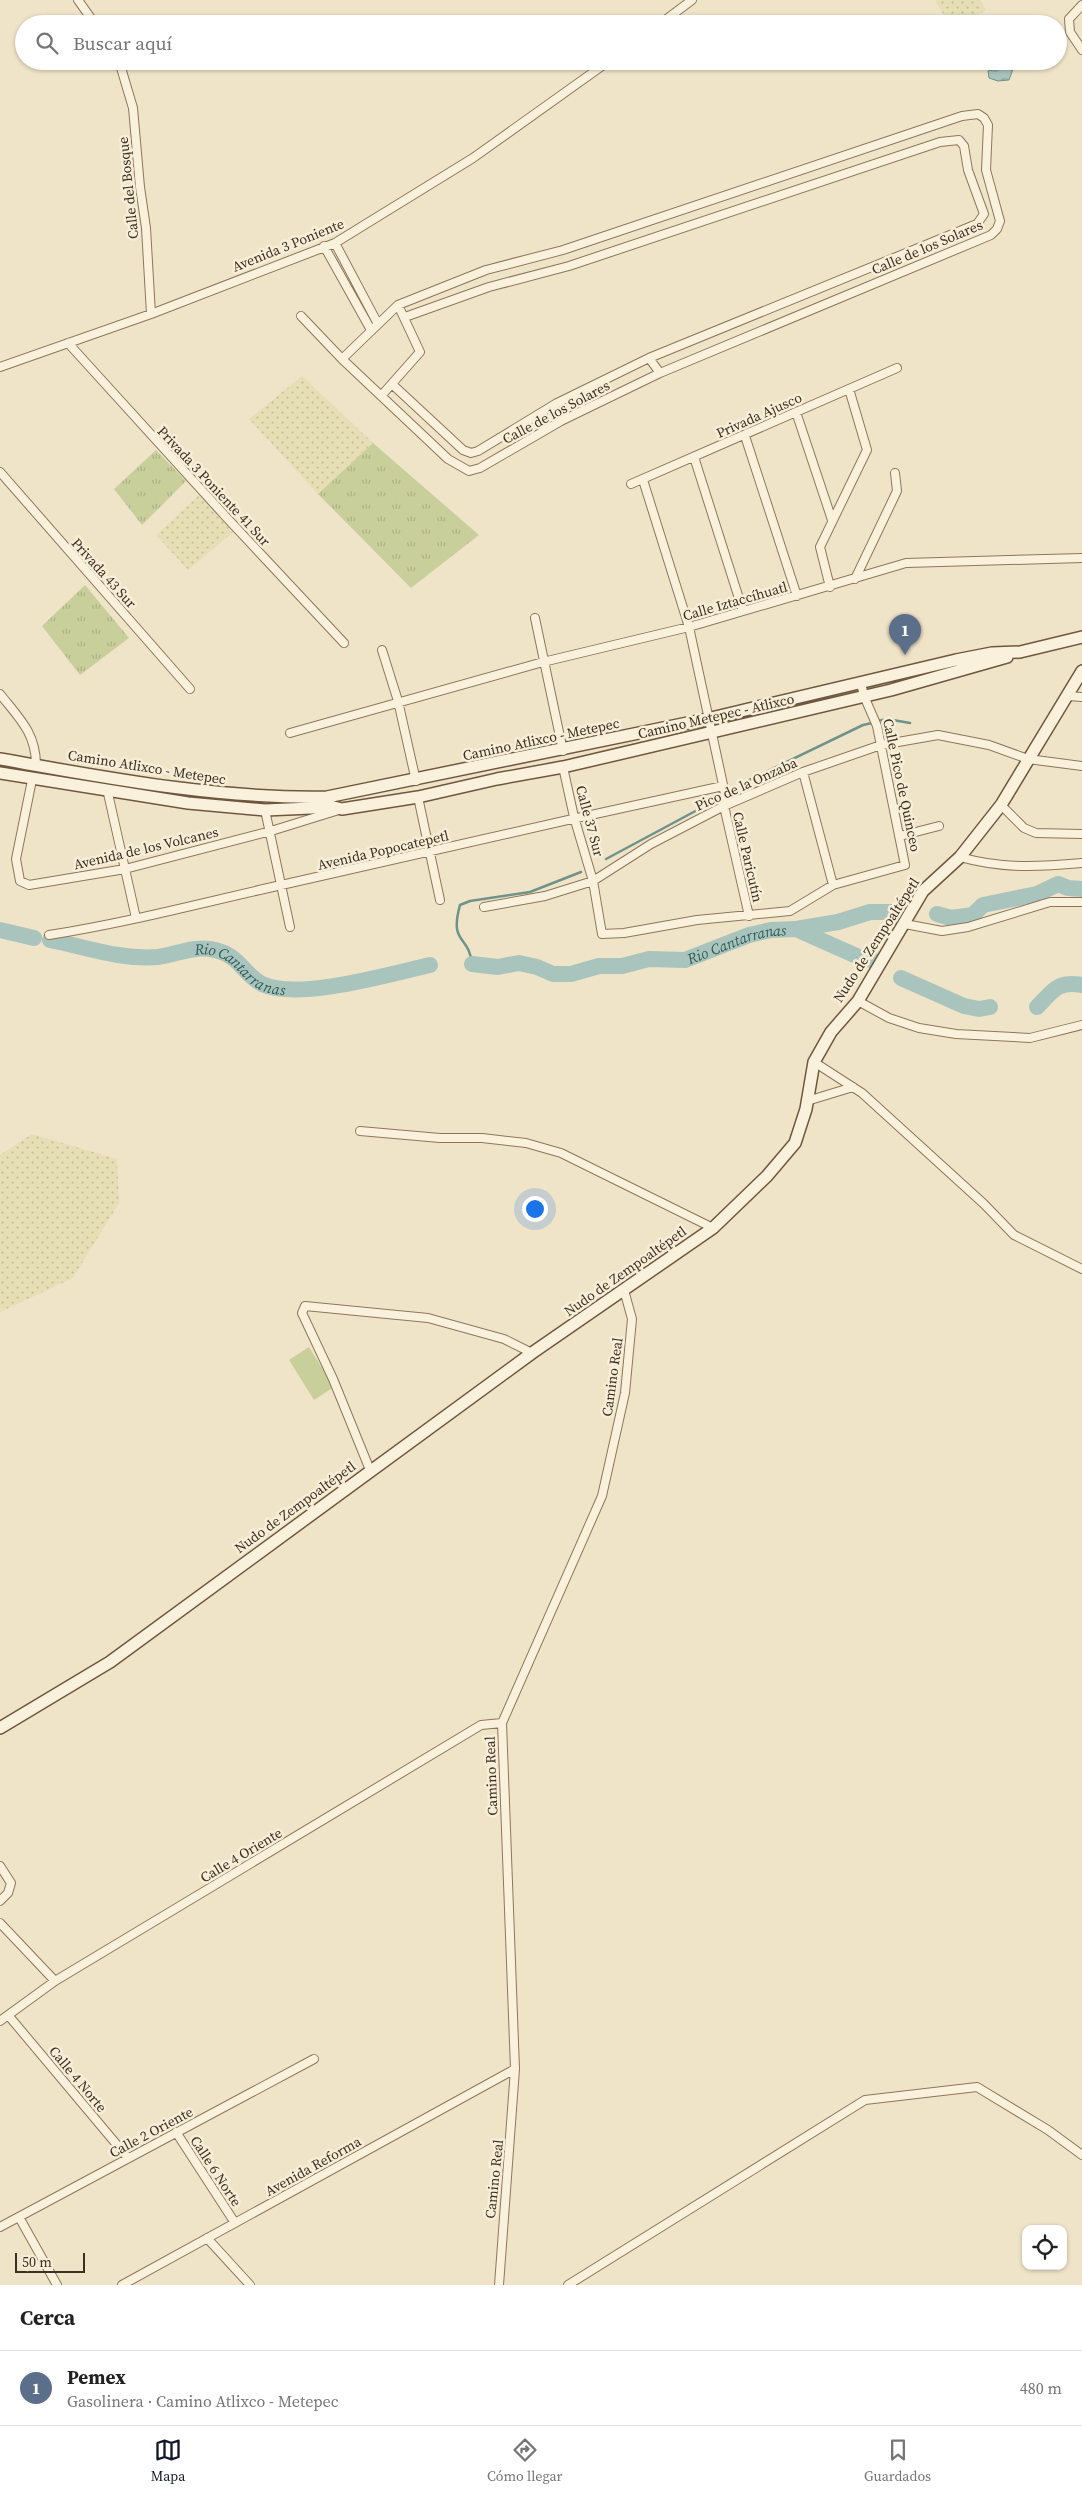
<!DOCTYPE html>
<html lang="es">
<head>
<meta charset="utf-8">
<style>
  :root { --surface:#fff; --page:#f2f2f2; --text:#222; --muted:#767676; --line:#e0e0e0; --accent:#111827 }
  body { margin:0; font-family:"Source Serif 4",serif; background:var(--page); color:var(--text) }
  .controls { position:absolute; right:15px; bottom:15px; display:grid; overflow:hidden; border-radius:10px; box-shadow:0 1px 4px #0004 }
  .controls button { width:45px; height:45px; display:grid; place-items:center; padding:0; border:0; border-bottom:1px solid var(--line); background:var(--surface); color:var(--text); font:25px sans-serif }
  .scale { position:absolute; left:15px; bottom:12px; width:70px; box-sizing:border-box; padding-left:5px; border:2px solid #3d2e20; border-top:0; font-size:14px; line-height:18px; white-space:nowrap; color:#3d2e20; -webkit-text-stroke:4px #f7eed8; paint-order:stroke }
  .you { position:absolute; left:534px; top:1208px; width:18px; height:18px; margin:-12px; border:4px solid #fff; border-radius:50%; background:#1a73e8; box-shadow:0 0 0 8px #1a73e833 }
  .badge { display:grid; place-items:center; width:32px; height:32px; border-radius:50%; background:var(--accent); color:#fff; font-size:16px; font-weight:700 }
  .pin { position:absolute; translate:-50% -41px; filter:drop-shadow(0 1px 2px #0008) }
  .pin::after { content:''; position:absolute; top:26px; width:18px; height:15px; background:inherit; clip-path:polygon(0 0,100% 0,50% 100%) }
  .list { margin:0; padding:0; list-style:none }
  h2 { display:flex; justify-content:space-between; align-items:center; height:65px; margin:0; padding:0 20px; font-size:21px }
  h2 small { font-size:16px; font-weight:400; color:var(--muted) }
  .list li { display:grid; grid-template-columns:32px 1fr auto; gap:15px; align-items:center; box-sizing:border-box; height:75px; padding:0 20px; border-top:1px solid var(--line) }
  .list b { display:block; font-size:19px; white-space:nowrap }
  .list p { margin:0; font-size:16px; white-space:nowrap; color:var(--muted) }
  .list em { font-size:16px; font-style:normal; color:var(--muted) }
  .icon { flex:none; width:28px; height:28px; fill:none; stroke:currentColor; stroke-width:2; stroke-linecap:round; stroke-linejoin:round }
  .map { position:relative; flex:none; width:1082px; height:2285px; overflow:hidden }
  .search { position:absolute; background:var(--surface); box-shadow:0 1px 4px #0004; left:15px; right:15px; top:15px; height:55px; display:flex; align-items:center; gap:12px; box-sizing:border-box; padding:0 18px; border-radius:28px; color:var(--muted); font-size:19px }
  .sheet { height:140px; background:var(--surface) }
  nav { display:flex; justify-content:space-around; align-items:center; box-sizing:border-box; height:70px; border-top:1px solid var(--line); background:var(--surface); font-size:14px; color:var(--muted) }
  nav a { display:grid; justify-items:center; gap:2px }
  nav .on { color:var(--accent) }
  .map>svg:first-child { display:block }
</style>
</head>
<body>
<div class="map">
<svg width="1082" height="2285" viewBox="0 0 1082 2285">
  <defs>
    <pattern id="farmland-dots" width="8" height="8" patternUnits="userSpaceOnUse" patternTransform="scale(1.25)"><rect width="8" height="8" fill="#e6deb5"/><path d="M2 2h.1M6 6h.1" fill="none" stroke="#c6bf9b" stroke-width="1.8" stroke-linecap="round"/></pattern>
    <pattern id="grass-tufts" width="24" height="20" patternUnits="userSpaceOnUse" patternTransform="scale(1.25)"><rect width="24" height="20" fill="#c9cf9b"/><path d="M3 7l-1-3M5 7V3M7 7l1-3M15 17l-1-3M17 17v-4M19 17l1-3" fill="none" stroke="#aeb285"/></pattern>
    <pattern id="water-waves" width="16" height="10" patternUnits="userSpaceOnUse" patternTransform="scale(1.25)"><rect width="16" height="10" fill="#a9c4bc"/><path d="M0 5q4-4 8 0t8 0" fill="none" stroke="#8ba098"/></pattern>
  </defs>
  <rect width="100%" height="100%" fill="#f0e4c8"/>
  <path fill="url(#farmland-dots)" d="M935 0H980L986 10 963 24H949Z
    M302 376 373 443 318 494 249 419Z
    M200 494 233 532 188 570 156 535Z
    M32 1134 117 1159 119 1203 73 1278 0 1312V1155Z"/>
  <path fill="url(#grass-tufts)" d="M373 443 479 535 411 588 318 494Z
    M156 450 186 481 142 525 114 489Z
    M85 585 129 638 80 675 42 626Z"/>
  <path fill="#c9cf9b" d="M309 1347 334 1387 314 1400 289 1360Z"/>
  <path fill="url(#water-waves)" stroke="#6f938a" d="M1000 68 1013 69 1009 80 998 81 989 78 988 71Z"/>
  <g fill="none" stroke-linecap="round" stroke-linejoin="round">
    <path stroke="#6f938a" stroke-width="2.5" d="M878 721 887 719 910 723
      M741 784 863 725 872 723
      M606 859 716 800
      M472 964C469 934 449 945 460 905L470 901 530 892 581 872"/>
    <g stroke="#a9c4bc" stroke-width="16">
      <path d="M937 914 951 918 973 915 983 905 1037 894 1058 884 1068 888 1082 889"/>
      <path d="M796 929 838 922 870 912H905"/>
      <path d="M0 930 34 938"/>
      <path id="s1" d="M50 940C86 947 120 960 158 957 174 955 194 946 210 949 241 954 241 973 262 984 298 1001 390 974 430 965"/>
      <path id="s2" d="M472 964 498 967 519 963 537 967 553 974H571L599 966H622L649 959 685 960 749 935 771 930 796 929 861 958 876 961"/>
      <path d="M901 978 964 1006 979 1009 990 1007"/>
      <path d="M1037 1007C1052 992 1057 980 1082 985"/>
    </g>
    <g stroke="#8d765c" stroke-width="10">
      <path id="street" d="M78 0 95 24
        M1082 5 1069 19 1070 32 1082 50
        M660 24 692 0
        M119 61 133 108 140 187 146 228 151 314
        M335 243 378 324
        M324 246 371 330
        M301 316 342 359 448 459 469 471 480 468 561 421 660 373 991 235 997 229 1000 221 986 170 988 125 984 118 978 114 962 116 563 250 486 270 398 305 342 359
        M68 343 227 518 344 643
        M649 358 660 373
        M0 367 151 314 335 243 473 158 609 61
        M393 385 463 450 471 453 478 451 557 403 649 358 977 224 984 214 968 170 964 146 959 140 940 142 569 266 489 287 405 317
        M381 396 420 352 398 305
        M796 412 832 520
        M745 436 797 596
        M694 457 743 611
        M0 472 190 689
        M643 480 689 627 725 794 724 806 749 916
        M631 484 897 368
        M855 579 897 491 895 473
        M830 587 820 547 867 450 849 389
        M535 618 563 751
        M382 650 398 701 416 781
        M0 694C19 718 36 733 36 765
        M1068 696 1082 697
        M290 733 543 662 689 627 906 563 1082 558
        M563 767 574 817 593 881 602 934 624 933 697 920 790 911 833 885 905 865 877 726 864 696 861 683
        M803 772 833 885
        M32 780 16 859 20 881 29 885 125 869 271 831 342 809
        M107 789 136 918
        M418 797 440 900
        M1001 805 1024 828 1036 833 1082 834
        M265 810 290 927
        M900 836 939 826
        M960 857C1002 869 1039 867 1082 863
        M484 907 545 896 593 881 651 844 724 806 803 772 881 745 938 735 989 745 1028 759 1082 766
        M905 924 942 931 968 927 1050 902H1082
        M49 935C126 923 201 903 277 886 426 852 574 818 723 786
        M858 1001 889 1018 919 1028 956 1034 1030 1038 1082 1025
        M814 1062 862 1093 984 1204 1014 1235 1082 1269
        M807 1101 853 1087
        M360 1131 440 1138H482L526 1143 561 1153 713 1228
        M370 1470 333 1379 302 1313 305 1306 428 1318 504 1339 532 1353
        M0 1866 11 1883 8 1893 0 1901
        M0 1923 55 1981
        M8 2015 128 2158
        M0 2021 55 1981 481 1725 502 1723
        M176 2132 235 2223
        M19 2217 57 2285
        M0 2227 314 2059
        M207 2238 250 2285
        M122 2285 515 2069
        M499 2285 515 2069 502 1723 602 1496 625 1393 632 1319 624 1290
        M568 2285 865 2100 977 2087 1048 2130 1082 2155"/>
    </g>
    <g stroke="#6f573f" stroke-width="14">
      <path id="secondary" d="M0 759C108 778 216 799 327 797L707 719 956 660 992 653 1020 652 1082 637
        M0 773 188 803 265 810 334 807 342 809 418 797 497 779 563 767 891 690 1007 657
        M0 1728 110 1662 532 1353 713 1228 767 1176 795 1143 806 1109 814 1062 831 1032 858 1001 923 891 960 857 1001 805 1082 671"/>
    </g>
    <use href="#street" stroke="#faf1dc" stroke-width="8"/>
    <use href="#secondary" stroke="#faf1dc" stroke-width="11"/>
  </g>
  <g text-anchor="middle" dominant-baseline="central" stroke-width="5" stroke-linejoin="round" paint-order="stroke">
    <g font-size="14" fill="#3d2e20" stroke="#f7eed8">
      <text transform="translate(128 188) rotate(-96)">Calle del Bosque</text>
      <text transform="translate(288 245) rotate(-22)">Avenida 3 Poniente</text>
      <text transform="translate(927 247) rotate(-23)">Calle de los Solares</text>
      <text transform="translate(556 412) rotate(-28)">Calle de los Solares</text>
      <text transform="translate(759 415) rotate(-24)">Privada Ajusco</text>
      <text transform="translate(214 486) rotate(47)">Privada 3 Poniente 41 Sur</text>
      <text transform="translate(104 573) rotate(48)">Privada 43 Sur</text>
      <text transform="translate(735 601) rotate(-16)">Calle Iztaccíhuatl</text>
      <text transform="translate(716 716) rotate(-13)">Camino Metepec - Atlixco</text>
      <text transform="translate(541 739) rotate(-12)">Camino Atlixco - Metepec</text>
      <text transform="translate(147 767) rotate(9)">Camino Atlixco - Metepec</text>
      <text transform="translate(746 784) rotate(-24)">Pico de la Onzaba</text>
      <text transform="translate(902 785) rotate(78)">Calle Pico de Quinceo</text>
      <text transform="translate(590 821) rotate(75)">Calle 37 Sur</text>
      <text transform="translate(146 848) rotate(-13)">Avenida de los Volcanes</text>
      <text transform="translate(383 850) rotate(-13)">Avenida Popocatepetl</text>
      <text transform="translate(748 857) rotate(77)">Calle Paricutín</text>
      <text transform="translate(876 940) rotate(-57)">Nudo de Zempoaltépetl</text>
      <text transform="translate(625 1271) rotate(-35)">Nudo de Zempoaltépetl</text>
      <text transform="translate(612 1377) rotate(-82)">Camino Real</text>
      <text transform="translate(295 1507) rotate(-36)">Nudo de Zempoaltépetl</text>
      <text transform="translate(491 1776) rotate(-92)">Camino Real</text>
      <text transform="translate(241 1855) rotate(-31)">Calle 4 Oriente</text>
      <text transform="translate(78 2079) rotate(50)">Calle 4 Norte</text>
      <text transform="translate(151 2132) rotate(-28)">Calle 2 Oriente</text>
      <text transform="translate(313 2166) rotate(-29)">Avenida Reforma</text>
      <text transform="translate(216 2171) rotate(57)">Calle 6 Norte</text>
      <text transform="translate(494 2179) rotate(-84)">Camino Real</text>
    </g>
    <g font-size="15" font-style="italic" fill="#2f5d5a" stroke="#f7eed8">
      <text stroke="none"><textPath href="#s2" startOffset="272">Rio Cantarranas</textPath></text>
      <text stroke="none"><textPath href="#s1" startOffset="199">Rio Cantarranas</textPath></text>
    </g>
  </g>
</svg>
<div class="controls">
<button><svg class="icon" aria-label="locate" viewBox="0 0 24 24"><circle cx="12" cy="12" r="6"/><path d="M12 2v4M12 18v4M2 12h4M18 12h4"/></svg></button>
</div>
<div class="scale">50 m</div>
<div class="you"></div>
<div class="pin badge" style="left:905px;top:655px;background:#5c6f8a">1</div>
<div class="search"><svg class="icon" aria-label="search" viewBox="0 0 24 24"><circle cx="10" cy="10" r="6"/><path d="M15 15l6 6"/></svg>Buscar aquí</div>
</div>
<section class="sheet">
<h2>Cerca<small></small></h2>
<ul class="list">
<li><span class="badge" style="background:#5c6f8a">1</span><div><b>Pemex</b><p>Gasolinera · Camino Atlixco - Metepec</p></div><em>480 m</em></li>
</ul>
</section>
<nav>
<a class="on"><svg class="icon" aria-label="map" viewBox="0 0 24 24"><path d="M3 6l6-2 6 2 6-2v14l-6 2-6-2-6 2zM9 4v14M15 6v14"/></svg>Mapa</a>
<a><svg class="icon" aria-label="directions" viewBox="0 0 24 24"><path d="M12 3l9 9-9 9-9-9zM9 14v-3h6M13 9l2 2-2 2"/></svg>Cómo llegar</a>
<a><svg class="icon" aria-label="saved" viewBox="0 0 24 24"><path d="M7 4h10v16l-5-4-5 4z"/></svg>Guardados</a>
</nav>
</body>
</html>
